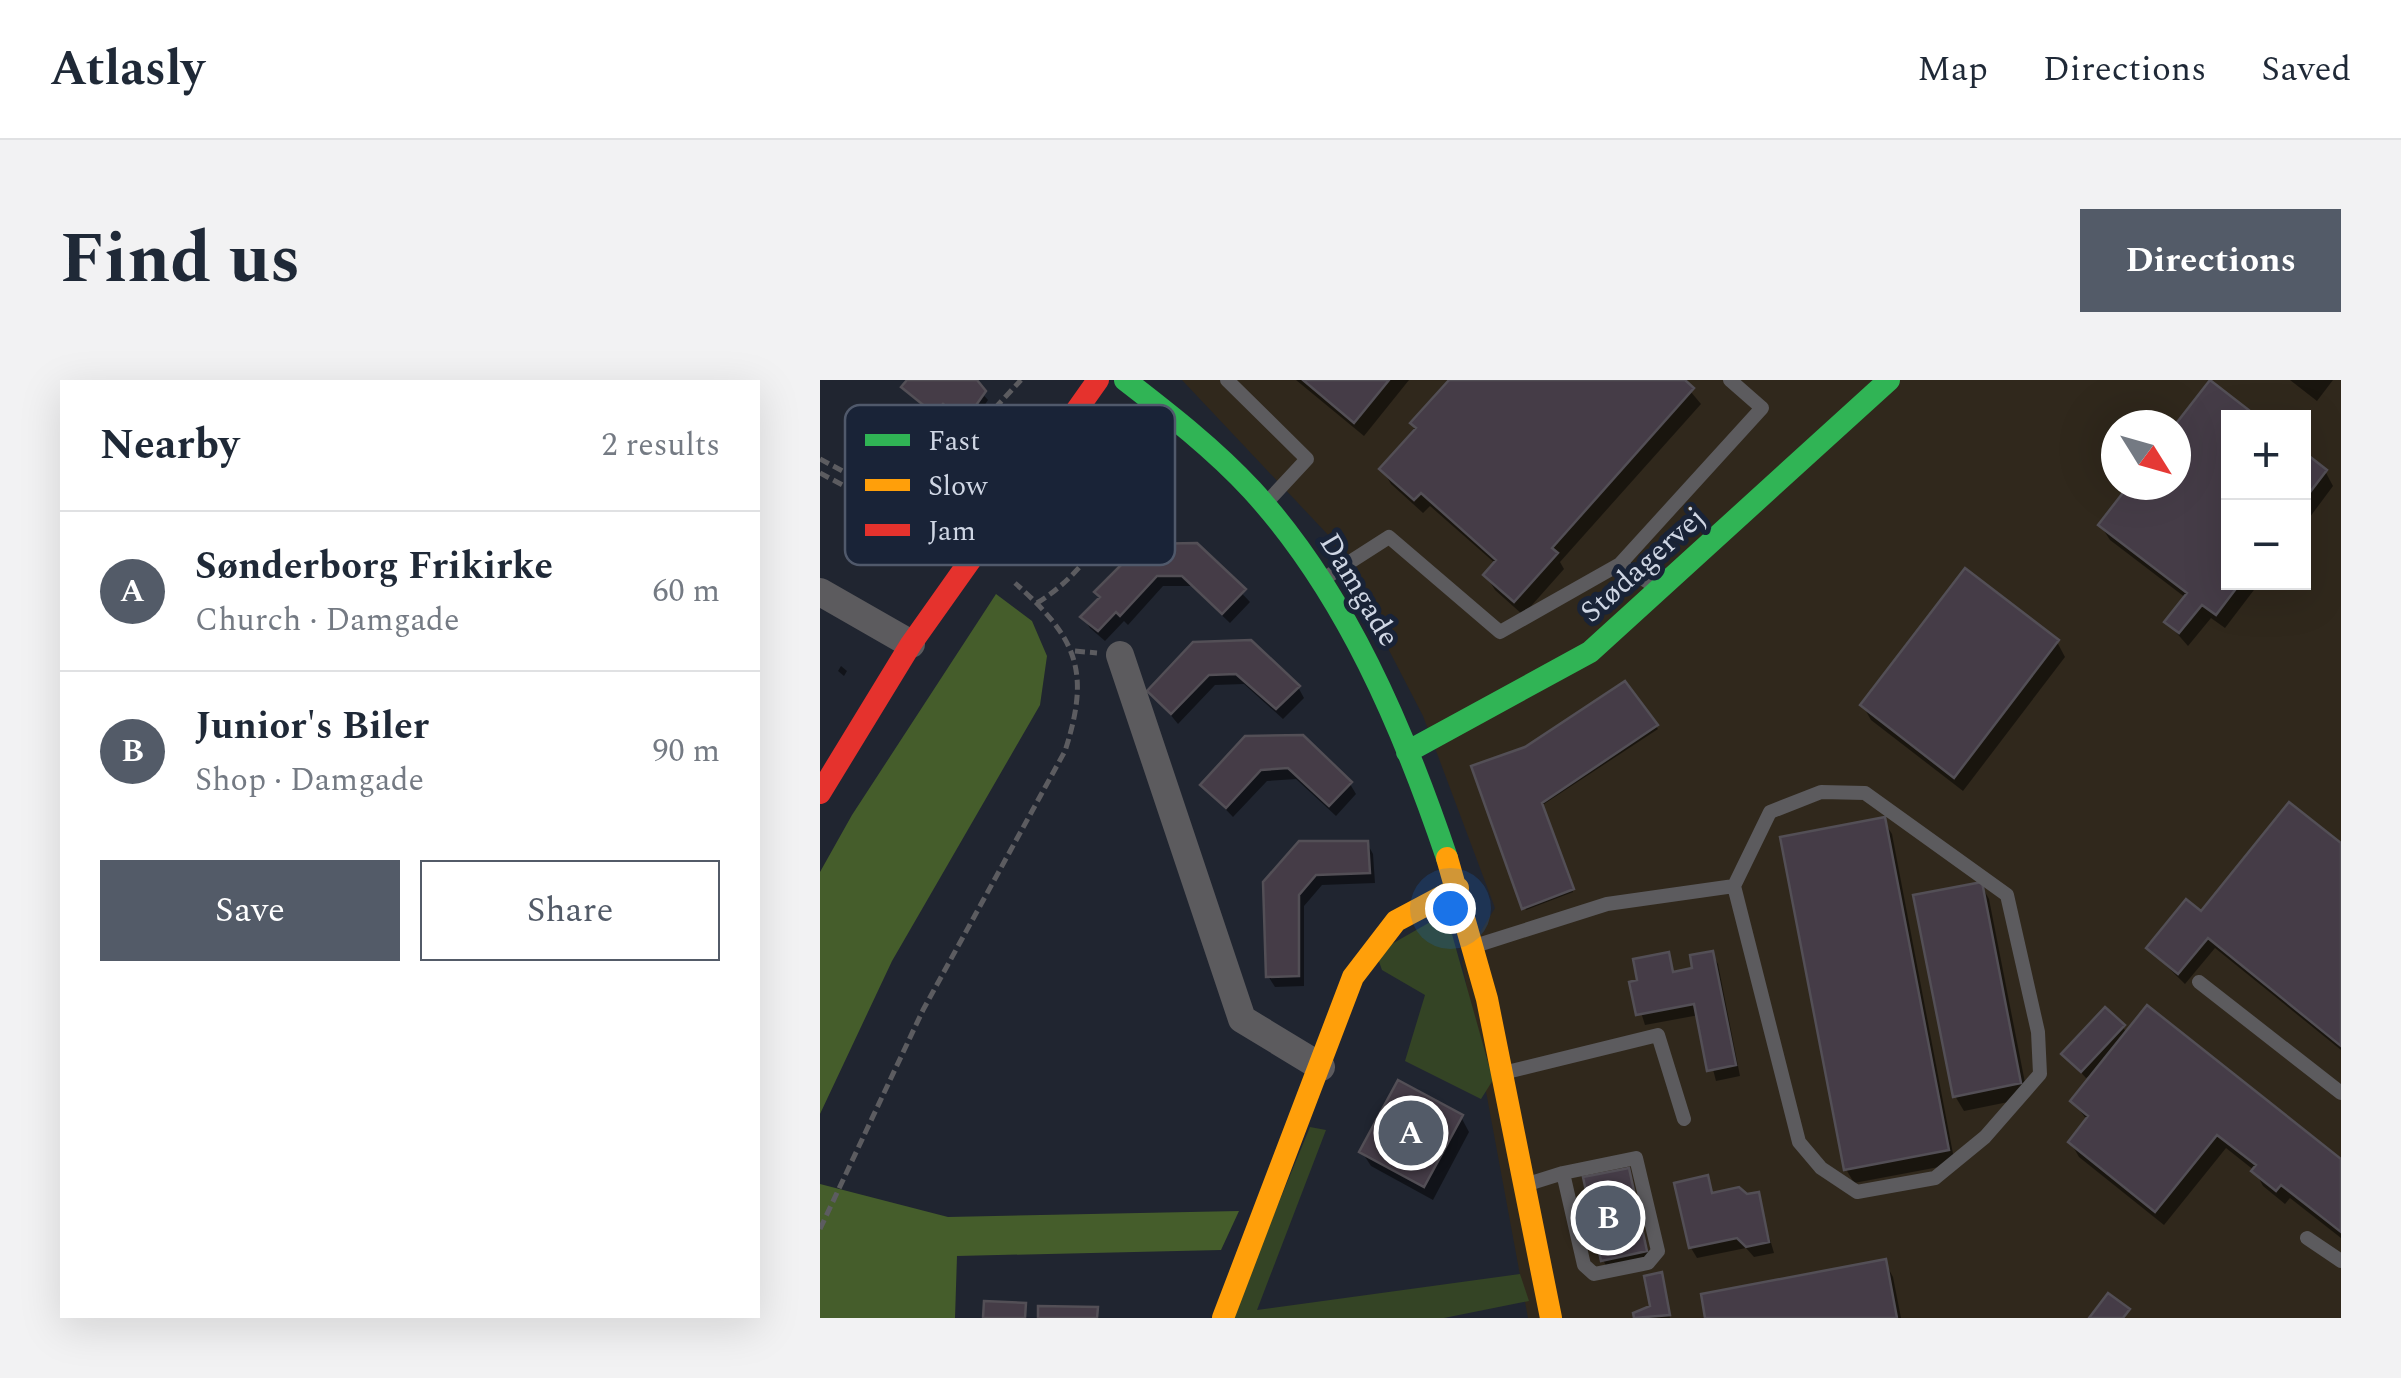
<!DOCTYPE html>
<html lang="en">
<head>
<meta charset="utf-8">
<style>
  :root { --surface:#fff; --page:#f2f2f3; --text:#1f2937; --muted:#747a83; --line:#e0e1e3; --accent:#535b68 }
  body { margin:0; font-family:Spectral,serif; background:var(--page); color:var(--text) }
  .controls { position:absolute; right:30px; top:30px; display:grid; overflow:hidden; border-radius:0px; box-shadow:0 10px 40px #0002 }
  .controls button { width:90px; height:90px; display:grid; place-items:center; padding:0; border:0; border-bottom:2px solid var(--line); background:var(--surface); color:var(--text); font:50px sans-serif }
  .compass { position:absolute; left:1281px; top:30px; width:90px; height:90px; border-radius:50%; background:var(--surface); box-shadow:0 10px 40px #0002; rotate:127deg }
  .you { position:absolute; left:630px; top:528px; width:35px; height:35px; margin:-25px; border:8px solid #fff; border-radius:50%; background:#1a73e8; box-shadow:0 0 0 15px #1a73e833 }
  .badge { display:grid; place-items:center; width:65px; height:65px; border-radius:50%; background:var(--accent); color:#fff; font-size:32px; font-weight:700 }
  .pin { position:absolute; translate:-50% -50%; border:5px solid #fff; box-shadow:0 2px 10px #0006 }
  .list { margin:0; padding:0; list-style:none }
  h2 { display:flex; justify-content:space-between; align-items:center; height:130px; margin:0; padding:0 40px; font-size:42px }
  h2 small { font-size:32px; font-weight:400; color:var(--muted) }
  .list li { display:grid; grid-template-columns:65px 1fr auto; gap:30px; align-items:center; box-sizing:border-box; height:160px; padding:0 40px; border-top:2px solid var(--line) }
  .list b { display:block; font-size:38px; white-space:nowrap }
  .list p { margin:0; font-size:32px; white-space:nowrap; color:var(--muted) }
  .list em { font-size:32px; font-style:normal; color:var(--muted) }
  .actions { display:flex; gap:20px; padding:30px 40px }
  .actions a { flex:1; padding:22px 0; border:2px solid var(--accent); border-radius:0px; text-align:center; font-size:35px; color:var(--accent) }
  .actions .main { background:var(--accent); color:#fff }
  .map { position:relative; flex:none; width:1521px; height:938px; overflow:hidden; border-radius:0px }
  header { display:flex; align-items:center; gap:60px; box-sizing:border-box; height:140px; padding:0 50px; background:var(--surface); border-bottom:2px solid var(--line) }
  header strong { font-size:48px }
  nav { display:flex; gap:55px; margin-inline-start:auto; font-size:35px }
  .intro { display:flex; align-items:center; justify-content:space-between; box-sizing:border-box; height:240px; padding:0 60px }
  h1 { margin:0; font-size:70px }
  .button { padding:25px 45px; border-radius:0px; background:var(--accent); color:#fff; font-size:35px; font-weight:700 }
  main { display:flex; gap:60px; padding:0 60px }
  aside { flex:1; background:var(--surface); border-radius:0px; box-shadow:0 10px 40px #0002 }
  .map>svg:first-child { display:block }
</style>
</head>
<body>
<header>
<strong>Atlasly</strong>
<nav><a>Map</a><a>Directions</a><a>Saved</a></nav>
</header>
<div class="intro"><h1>Find us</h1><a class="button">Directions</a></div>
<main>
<aside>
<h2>Nearby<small>2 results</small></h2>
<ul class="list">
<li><span class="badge">A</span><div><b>Sønderborg Frikirke</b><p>Church · Damgade</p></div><em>60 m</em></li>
<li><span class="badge">B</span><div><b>Junior's Biler</b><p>Shop · Damgade</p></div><em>90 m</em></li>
</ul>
<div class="actions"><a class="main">Save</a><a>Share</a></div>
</aside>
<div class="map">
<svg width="1521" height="938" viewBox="0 0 1521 938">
  <rect width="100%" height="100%" fill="#202530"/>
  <path fill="#30281c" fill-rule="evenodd" d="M362 0H1521V938H708L642 582 675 528 603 336 511 158ZM1408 38H1484V202H1408ZM1296 45H1356V105H1296Z"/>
  <path fill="#344425" d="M626 533 673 700 661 719 585 681 605 615 562 590 556 573Z
    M490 747 506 750 437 930 700 894 709 921 624 938H411Z"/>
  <path fill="#455d2b" d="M176 214 212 241 227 276 220 325 72 581 0 734V492L32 435Z
    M0 804 128 837 419 831 401 870 137 876 135 938H0Z"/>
  <path fill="#0007" d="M89 0H150L168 20 150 47 133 34 143 51 136 60 118 46 114 39 118 33 88 14 84 7Z
    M476 0H589L544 56Z
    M632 0H861L881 24 740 182 744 189 703 235 675 210 666 195 676 184 610 126 603 133 571 104 562 89Z
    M1470 0H1513L1497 21Z
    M1408 38V202H1440L1405 248 1391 238 1368 266 1347 242 1366 218 1290 160 1281 146 1312 105H1356V48Z
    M1484 75 1505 91 1513 106 1484 145Z
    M376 165 430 222 410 243 371 206H343L308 245 304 241 285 261 270 248 263 237 281 219 277 213Z
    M1237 262 1245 277 1143 411 1051 340 1043 326Z
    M374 264 478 307 484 318 463 339 424 304 395 305 358 344 331 311Z
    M21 286 27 291 24 296 18 291Z
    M804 305 838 349 721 426 753 512 706 530 654 387 706 369Z
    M426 359 530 404 536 414 516 436 476 399 447 401 413 437 383 406Z
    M1063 440 1072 454 1135 784 1034 803 1026 789Z
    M547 463 553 474 555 503 502 505 484 526V606L455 607 448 596 445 503Z
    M1521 467V670L1395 568 1365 604 1329 569 1381 534Z
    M1161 505 1169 519 1208 718 1144 731 1135 716Z
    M892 573 898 584 920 696 896 701 879 635 825 645 812 604 820 602 847 574 855 594 875 590Z
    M1303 647 1307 654 1521 780V858L1470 818 1465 824 1443 806 1435 791 1406 768 1344 845 1259 777 1251 763 1268 741 1253 722 1276 693 1266 698 1244 674Z
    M641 737 649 752 613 820 551 786 542 772Z
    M808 790 831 882 789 891 783 880Z
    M887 798 894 815H937L954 873 934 877 926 868 877 878 871 868Z
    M1065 882 1073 897 1081 938H887L883 916Z
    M842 898 850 938H817L833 928Z"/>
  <path fill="#453c47" stroke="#534f56" stroke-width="2.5" d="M87 0H157L166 11 145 41 123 24 120 27 141 42 131 55 111 39 119 28H107L81 7Z
    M483 0H569L534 43Z
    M629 0H865L874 8 732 168 738 173 694 222 663 195 676 180 601 113 594 120 559 89 596 48 590 43Z
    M1390 0 1439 38H1408V202H1421L1396 235 1382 225 1359 253 1344 242 1367 213 1278 145 1309 105H1356L1355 45Z
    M1484 72 1507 90 1484 120Z
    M377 163 426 209 402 234 362 196H337L300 236 296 232 278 251 260 237 280 217 274 212 322 164Z
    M1145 188 1239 260 1134 398 1040 325Z
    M431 260 480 306 456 329 416 294 389 295 351 334 327 311 373 262Z
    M805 301 838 345 722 423 754 509 702 529 651 386 705 367Z
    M483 355 532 402 509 426 468 388 441 390 406 428 380 405 425 356Z
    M1469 422 1521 463V666L1388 558 1358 594 1326 568 1366 519 1381 531Z
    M1065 437 1129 770 1024 790 960 457Z
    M479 461H548L550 493 496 495 479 515V596L446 597 443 502Z
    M1162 502 1201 703 1133 717 1093 515Z
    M893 571 916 685 887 691 874 624 816 635 809 602 817 600 813 579 849 572 853 592 872 588 870 575Z
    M1327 625 1521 779V852L1461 805 1456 811 1431 791 1436 785 1397 755 1335 832 1248 762 1268 736 1250 721Z
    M1285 627 1305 645 1261 692 1241 674Z
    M578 700 643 735 604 807 539 772Z
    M809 788 827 871 781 881 763 797Z
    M888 795 892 813 919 807 927 814 939 812 949 862 926 867 917 858 869 868 854 803Z
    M1066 879 1077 938H885L881 914Z
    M842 892 850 935 814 938 813 933 830 926 824 896Z
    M1288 913 1310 929 1303 938H1269Z
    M164 921 206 923 205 938H163Z
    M218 926 278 927 277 938H218Z"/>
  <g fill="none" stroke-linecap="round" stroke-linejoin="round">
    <path stroke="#5c5c60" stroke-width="5" stroke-dasharray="10 5" stroke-linecap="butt" d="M0 79 68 115 89 121 201 0
      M0 93 79 135 116 146
      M89 121 114 144
      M217 223C276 187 302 123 335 65
      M255 271 277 273
      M0 849 103 630 245 371C271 291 257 258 195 203"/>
    <path stroke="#5c5b5e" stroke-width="14" d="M407 0 487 79 448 121
      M800 184 942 28 910 0
      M505 198 569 157 680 252 800 184 837 208
      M658 565 787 524 914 506 979 762 1001 788 1037 812 1115 798 1165 757 1220 694 1218 652 1187 515 1045 413 1001 412 950 432 914 506
      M1379 602 1521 713
      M687 692 838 655 864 739
      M708 804 743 793 764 885 774 894 828 883 838 871 816 778 743 793
      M1487 858 1521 881"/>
    <path stroke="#5c5b5e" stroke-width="28" d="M0 212 91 264
      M300 275 422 639 501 687"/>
    <path stroke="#30b455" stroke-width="22" d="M305 0C349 34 394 69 432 110 526 213 583 348 627 478
      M587 372 770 272 1069 0"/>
    <path stroke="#ff9f0a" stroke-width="22" d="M627 478 667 619 731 938
      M403 938 533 597 576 541 638 508"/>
    <path stroke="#e5322d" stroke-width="22" d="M0 413 91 264 278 0"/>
  </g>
  <g text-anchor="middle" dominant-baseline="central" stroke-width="10" stroke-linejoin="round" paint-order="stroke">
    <g font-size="30" fill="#cfd6e4" stroke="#192337">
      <text transform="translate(823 185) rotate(-42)">Stødagervej</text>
      <text transform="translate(539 210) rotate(59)">Damgade</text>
    </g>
  </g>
  <rect x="25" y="25" width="330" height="160" rx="15" fill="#192337" stroke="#50596b" stroke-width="2.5"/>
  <rect x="45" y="54" width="45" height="12" fill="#30b455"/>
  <rect x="45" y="99" width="45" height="12" fill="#ff9f0a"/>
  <rect x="45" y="144" width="45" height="12" fill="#e5322d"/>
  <g font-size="28" fill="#cfd6e4">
    <text x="108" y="70">Fast</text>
    <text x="108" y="115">Slow</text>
    <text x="108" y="160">Jam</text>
  </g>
</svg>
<div class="controls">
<button>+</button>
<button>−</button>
</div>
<svg class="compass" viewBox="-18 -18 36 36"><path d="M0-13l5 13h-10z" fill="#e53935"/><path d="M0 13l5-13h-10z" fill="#747a83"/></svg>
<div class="you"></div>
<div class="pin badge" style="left:591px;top:753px">A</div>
<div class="pin badge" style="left:788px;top:838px">B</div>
</div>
</main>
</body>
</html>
